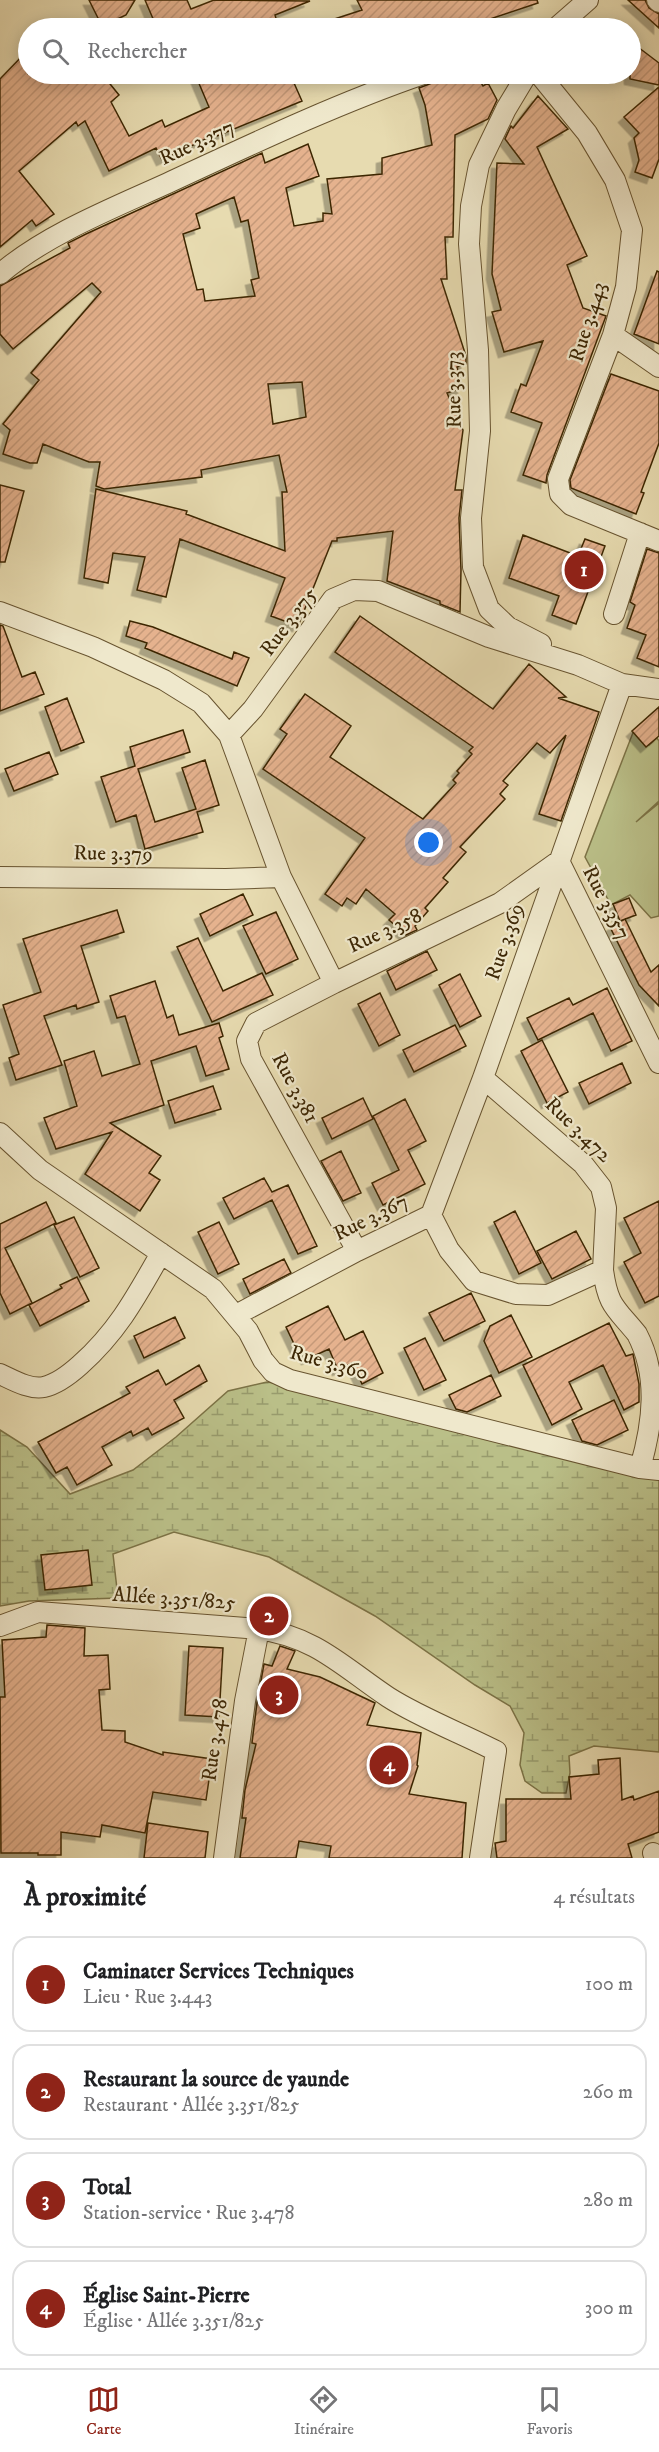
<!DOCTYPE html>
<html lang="fr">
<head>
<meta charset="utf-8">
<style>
  :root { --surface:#fff; --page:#f2f2f2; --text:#202124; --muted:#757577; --line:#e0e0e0; --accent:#8f2418 }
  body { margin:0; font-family:"IM FELL DW Pica",serif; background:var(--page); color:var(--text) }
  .you { position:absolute; left:429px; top:843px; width:21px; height:21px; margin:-15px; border:4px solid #fff; border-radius:50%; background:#1a73e8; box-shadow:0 0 0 9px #1a73e833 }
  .badge { display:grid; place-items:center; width:39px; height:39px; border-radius:50%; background:var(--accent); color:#fff; font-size:20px; font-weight:700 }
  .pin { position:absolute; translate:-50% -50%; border:3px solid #fff; box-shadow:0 2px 6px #0006 }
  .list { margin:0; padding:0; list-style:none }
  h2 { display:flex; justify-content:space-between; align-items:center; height:78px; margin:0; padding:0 24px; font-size:26px }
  h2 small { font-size:20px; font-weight:400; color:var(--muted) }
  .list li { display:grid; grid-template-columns:39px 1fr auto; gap:18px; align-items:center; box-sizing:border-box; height:96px; margin:0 12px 12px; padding:0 12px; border:2px solid var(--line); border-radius:18px }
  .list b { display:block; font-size:22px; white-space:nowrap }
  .list p { margin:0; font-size:20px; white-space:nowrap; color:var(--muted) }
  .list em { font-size:20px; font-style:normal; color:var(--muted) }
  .icon { flex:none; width:33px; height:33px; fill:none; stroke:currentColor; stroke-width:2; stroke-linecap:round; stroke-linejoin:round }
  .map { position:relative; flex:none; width:659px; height:1858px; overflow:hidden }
  .search { position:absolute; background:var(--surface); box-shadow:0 3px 15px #0003; left:18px; right:18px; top:18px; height:66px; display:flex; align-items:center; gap:15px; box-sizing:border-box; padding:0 21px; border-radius:33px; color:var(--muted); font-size:22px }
  .sheet { height:510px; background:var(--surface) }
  nav { display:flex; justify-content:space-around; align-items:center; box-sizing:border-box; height:84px; border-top:2px solid var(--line); background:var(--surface); font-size:16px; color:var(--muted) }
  nav a { display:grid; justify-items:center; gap:3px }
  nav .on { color:var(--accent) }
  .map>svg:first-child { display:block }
</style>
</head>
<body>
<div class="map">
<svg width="659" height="1858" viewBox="0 0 659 1858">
  <defs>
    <pattern id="wetland-marsh" width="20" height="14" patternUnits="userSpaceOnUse" patternTransform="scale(1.5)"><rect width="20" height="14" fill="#babf88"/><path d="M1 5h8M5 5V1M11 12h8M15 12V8" fill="none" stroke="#989b6d"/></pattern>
    <pattern id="building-hatch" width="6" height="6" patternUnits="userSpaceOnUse" patternTransform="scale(1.5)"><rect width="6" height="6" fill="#e5b28e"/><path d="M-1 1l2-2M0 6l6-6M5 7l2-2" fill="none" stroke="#c59979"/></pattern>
    <filter id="shadow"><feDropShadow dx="-5.5" dy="5.5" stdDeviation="0" flood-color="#0004"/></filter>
  </defs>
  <rect width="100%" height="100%" fill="#e7dbb0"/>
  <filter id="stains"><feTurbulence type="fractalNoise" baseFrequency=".00333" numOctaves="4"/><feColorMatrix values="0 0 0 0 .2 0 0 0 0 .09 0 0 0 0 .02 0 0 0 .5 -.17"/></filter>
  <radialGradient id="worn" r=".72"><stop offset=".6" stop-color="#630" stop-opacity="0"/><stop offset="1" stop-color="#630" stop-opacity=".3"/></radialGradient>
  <path fill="#babf88" stroke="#7c7346" stroke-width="1.5" d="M634 730 649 745 657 738 659 741V801L636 822 659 803V916L651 918 630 895 611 905 585 857Z"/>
  <path fill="url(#wetland-marsh)" stroke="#7c7346" stroke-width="1.5" d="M267 1382 330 1391 659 1478V1752L594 1746 569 1756 570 1773 566 1793H542L525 1781 520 1765 524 1733 510 1706 475 1685 375 1616 269 1557 174 1532 113 1554 118 1598 29 1601 0 1606V1430L27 1447 70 1494 133 1470 176 1437 228 1391Z"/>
  <path fill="url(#building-hatch)" stroke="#3d2705" stroke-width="1.5" fill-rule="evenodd" filter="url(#shadow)" d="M89 0H135L126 15 102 26Z
    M145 0H187L191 9 214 0 310 1 275 15 277 22 258 28H157Z
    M357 0H537L538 3 463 28H317L316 25 362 10Z
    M628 0H645L649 8 659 14V28Z
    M630 41 659 63V85L630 79Z
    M28 50V74H47L53 81 63 74H102L119 95 111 102 129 136 162 120 165 127 209 107 195 74H290L302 101 217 136 216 134 162 160 156 148 109 171 85 121 78 126 76 122 19 171 54 214 36 226 32 220 0 247V79Z
    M455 74H476L483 86 488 83 497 100 488 119 455 135 453 237H445L447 279H441L466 356V364L457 367 463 388 447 393 463 430 455 490H462L459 518 461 570 460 612 440 604V601L387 581 393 531 337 538V541H332L298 626 271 616 285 578 180 539 166 597 137 590 145 557 113 553 108 583 84 578 96 489 187 511 186 514 285 551 282 492H287L279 455 201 470 202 477 104 489 96 486 100 462H89L43 444 37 463H30L3 454 10 430 3 424 39 380 31 373 101 292 92 283 13 349 0 334V286L70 248 68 243 86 234 262 153 265 163 308 144 319 176 286 188 294 226 323 221V213L332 214 327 179 382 174V158L432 145 425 105 419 88ZM234 197 241 222 248 220 259 278 251 280 255 296 205 301 203 289 197 290 183 234 200 228 196 214ZM302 382 306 417 273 424 268 384Z
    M659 87V159L652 178 635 172 639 160 634 138 639 133 624 117Z
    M538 96 568 129 537 147 587 256 567 265 583 308 606 316 547 475 546 483 523 475 542 423 511 412 521 384 526 386 543 341 504 352 492 312 501 310 492 274 497 163 524 164 505 139 511 126 513 128Z
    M657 271 659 272V344L634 334Z
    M611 374 659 391V443L641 492 644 493 636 514 571 488 570 480Z
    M0 485 24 491 5 562H0Z
    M523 535 578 556 585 539 605 546 576 624 552 615 559 596 509 578Z
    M647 549 659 553V667L637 658 646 635 627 628 635 605 630 602Z
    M360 616 493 709 529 664 566 697 558 698 599 712 561 821 539 814 566 735 550 753 537 743 503 781 508 785 500 794 505 799 460 847 466 852 443 878 448 882 425 908 428 911 415 926 417 930 406 935 389 920 395 914 366 889 356 904 347 898 342 906 325 894 365 838 263 769 287 734 280 729 305 694 351 726 330 757 423 819 456 783 453 780 459 773 457 771 472 754 469 751 473 747 335 652Z
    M130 621 153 627 232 659 234 652 249 658 237 686 145 648 147 643 126 636Z
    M0 625 3 626 22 677 35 672 44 694 0 711Z
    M67 698 84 742 61 751 45 707Z
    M659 707V736L646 747 632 731Z
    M183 730 190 752 138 769 155 822 196 809 182 768 205 760 219 805 197 812 203 832 145 849 136 815 116 822 101 777 135 766 130 747Z
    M49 752 58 774 14 791 5 769Z
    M243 894 253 915 210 936 200 914Z
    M629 898 636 915 620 921 613 904Z
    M117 910 124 932 81 946 99 1002 77 1009 76 1005 44 1016 62 1065 16 1080 9 1058 19 1054 3 1005 41 992 23 939Z
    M276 912 298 959 266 974 243 926Z
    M625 919 651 972 659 965V1006L639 985 610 927Z
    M198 938 223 991 262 973 273 995 212 1022 177 947Z
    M427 951 437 970 396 990 387 971Z
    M460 974 481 1016 460 1027 439 985Z
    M155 981 167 1018 173 1015 179 1035 219 1023 223 1036 219 1038 229 1069 206 1076 196 1046 151 1061 164 1105 110 1123 161 1156 149 1173 160 1180 140 1211 85 1174 112 1132 56 1149 44 1118 77 1106 64 1061 94 1051 102 1076 140 1064 125 1016 117 1018 110 996Z
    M607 988 632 1041 611 1051 593 1013 538 1040 527 1018 569 998 573 1005Z
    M380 993 400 1035 379 1046 358 1004Z
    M455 1025 466 1046 414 1072 403 1050Z
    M542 1040 568 1092 547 1103 521 1051Z
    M622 1063 631 1083 589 1104 579 1083Z
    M213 1086 221 1109 175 1123 168 1101Z
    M363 1098 373 1119 332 1139 322 1118Z
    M405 1099 426 1141 408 1150 425 1184 383 1205 372 1183 399 1170 373 1116Z
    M341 1151 361 1193 343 1201 321 1161Z
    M264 1178 272 1192 288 1185 317 1246 298 1254 272 1200 234 1219 223 1198Z
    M659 1201V1296L645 1303 624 1262 641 1253 624 1218Z
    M46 1202 56 1223 5 1248 32 1303 10 1314 0 1293V1224Z
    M515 1211 541 1263 519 1274 494 1222Z
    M74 1217 99 1268 80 1277 54 1225Z
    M219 1222 239 1264 218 1274 198 1232Z
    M576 1231 591 1259 552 1279 537 1251Z
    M284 1259 291 1273 250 1294 243 1279Z
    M77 1277 89 1301 40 1326 29 1305 62 1288 60 1285Z
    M471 1293 485 1321 444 1341 429 1313Z
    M328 1306 345 1340 363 1331 383 1373 362 1384 352 1363 338 1370 329 1349 307 1359 300 1346 296 1348 286 1327Z
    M511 1315 532 1357 499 1373 484 1341 490 1326Z
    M175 1317 185 1338 144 1358 134 1336Z
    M609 1323 626 1356 633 1354 639 1384V1402L624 1410 603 1365 569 1382 582 1409 552 1425 523 1365Z
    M425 1338 446 1380 424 1390 404 1348Z
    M199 1365 207 1381 174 1400 184 1418 152 1435 148 1428 133 1436 131 1431 102 1447 112 1465 77 1485 67 1467 56 1473 38 1442 130 1393 126 1387 158 1370 166 1385Z
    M491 1375 501 1396 467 1412 456 1409 449 1395Z
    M614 1400 628 1430 597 1445 582 1441 572 1420Z
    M88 1550 92 1585 45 1590 41 1555Z
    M47 1625 85 1628 84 1656 108 1655 110 1689 99 1690 102 1730 125 1731V1742L163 1755V1752L212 1759 206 1800 153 1792 145 1833 102 1825 100 1837 61 1832V1855H38V1853H1L0 1697H5L2 1640 46 1637Z
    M189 1646 223 1648 219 1717 185 1715Z
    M280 1646 295 1651 287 1669 320 1677 375 1703 367 1725 421 1733 417 1765 418 1766 409 1794 466 1803 462 1858H329L331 1846 299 1841 296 1858H240L246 1818H242L245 1790 256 1744 252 1743 257 1703 264 1664 272 1666Z
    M620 1758 622 1800 633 1796 634 1800 659 1791V1832L628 1844 632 1858H497L495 1843 506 1841V1799H571L569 1777 599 1774 598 1760Z
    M148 1823 208 1832 205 1858H144Z"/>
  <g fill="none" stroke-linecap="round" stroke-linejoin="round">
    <g stroke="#685430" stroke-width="22">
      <path id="minor" d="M657 0 659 2
        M556 28 588 0
        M527 74 506 109 479 165 471 206 469 244 478 350 480 431 471 518 473 567 489 609 508 627 541 644
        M539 74 587 133 615 180 632 230 626 287 613 335 558 479 560 494 571 505 659 541
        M0 274C45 235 113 208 168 183 252 144 336 104 423 74
        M613 335 659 367
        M0 612 93 647 164 680 201 703 229 735 253 709 333 599 354 590 378 591 489 637 578 665 622 684 659 689
        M614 614 640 533
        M229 735 281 877 334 983 500 903 559 861 659 1063
        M0 877 226 879 281 877
        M334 983 256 1023 247 1041 251 1059 357 1251
        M483 1078 583 1164 601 1187 606 1208 603 1270
        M0 1133 40 1170 213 1289 248 1331 263 1360 273 1372 290 1380 640 1468 659 1470
        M431 1215 483 1078 622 684
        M236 1315 357 1251 431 1215 449 1250 474 1281 516 1294 548 1295 603 1270C608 1307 616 1308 637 1334 659 1376 653 1423 640 1468
        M0 1374C13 1380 30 1390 44 1387 57 1384 70 1374 80 1365 118 1331 136 1297 161 1253
        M0 1626 38 1612 259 1629C316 1637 343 1667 388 1697 419 1717 463 1734 496 1751L480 1858
        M653 1853 655 1858
        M224 1858 245 1701 259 1629"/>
    </g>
    <use href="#minor" stroke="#efe8cc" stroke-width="20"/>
  </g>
  <g text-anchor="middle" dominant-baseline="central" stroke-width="4.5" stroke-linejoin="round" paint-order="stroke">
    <g font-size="21" fill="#3d2705" stroke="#efe8cc">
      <text transform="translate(197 143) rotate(-25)">Rue 3.377</text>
      <text transform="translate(588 322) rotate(-73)">Rue 3.443</text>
      <text transform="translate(454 390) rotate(-91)">Rue 3.373</text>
      <text transform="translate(289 622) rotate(-53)">Rue 3.375</text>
      <text transform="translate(113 854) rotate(1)">Rue 3.379</text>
      <text transform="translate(606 903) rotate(63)">Rue 3.357</text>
      <text transform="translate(385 931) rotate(-25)">Rue 3.358</text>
      <text transform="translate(505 942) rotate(-71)">Rue 3.369</text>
      <text transform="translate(295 1088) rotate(62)">Rue 3.381</text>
      <text transform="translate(578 1130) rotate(44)">Rue 3.472</text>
      <text transform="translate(371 1218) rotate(-26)">Rue 3.367</text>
      <text transform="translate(329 1363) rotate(16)">Rue 3.360</text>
      <text transform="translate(174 1599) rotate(4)">Allée 3.351/825</text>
      <text transform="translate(215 1740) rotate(-82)">Rue 3.478</text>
    </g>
  </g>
  <rect width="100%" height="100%" filter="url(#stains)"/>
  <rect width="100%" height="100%" fill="url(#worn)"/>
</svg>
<div class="you"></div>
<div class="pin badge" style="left:584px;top:570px">1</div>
<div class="pin badge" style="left:269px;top:1616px">2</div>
<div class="pin badge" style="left:279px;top:1695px">3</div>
<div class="pin badge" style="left:389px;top:1765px">4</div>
<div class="search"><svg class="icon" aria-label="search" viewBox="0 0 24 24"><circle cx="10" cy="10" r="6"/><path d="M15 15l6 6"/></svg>Rechercher</div>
</div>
<section class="sheet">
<h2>À proximité<small>4 résultats</small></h2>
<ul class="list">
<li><span class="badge">1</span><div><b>Caminater Services Techniques</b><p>Lieu · Rue 3.443</p></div><em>100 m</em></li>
<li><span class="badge">2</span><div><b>Restaurant la source de yaunde</b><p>Restaurant · Allée 3.351/825</p></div><em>260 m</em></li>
<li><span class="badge">3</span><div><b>Total</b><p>Station-service · Rue 3.478</p></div><em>280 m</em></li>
<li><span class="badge">4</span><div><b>Église Saint-Pierre</b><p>Église · Allée 3.351/825</p></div><em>300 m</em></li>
</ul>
</section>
<nav>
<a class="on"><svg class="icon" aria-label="map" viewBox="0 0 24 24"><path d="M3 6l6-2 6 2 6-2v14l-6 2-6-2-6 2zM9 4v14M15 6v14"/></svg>Carte</a>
<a><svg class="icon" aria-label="directions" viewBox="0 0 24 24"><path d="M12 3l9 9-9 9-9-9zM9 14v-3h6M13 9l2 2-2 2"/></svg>Itinéraire</a>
<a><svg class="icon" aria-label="saved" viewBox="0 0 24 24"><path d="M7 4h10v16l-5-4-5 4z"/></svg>Favoris</a>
</nav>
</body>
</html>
